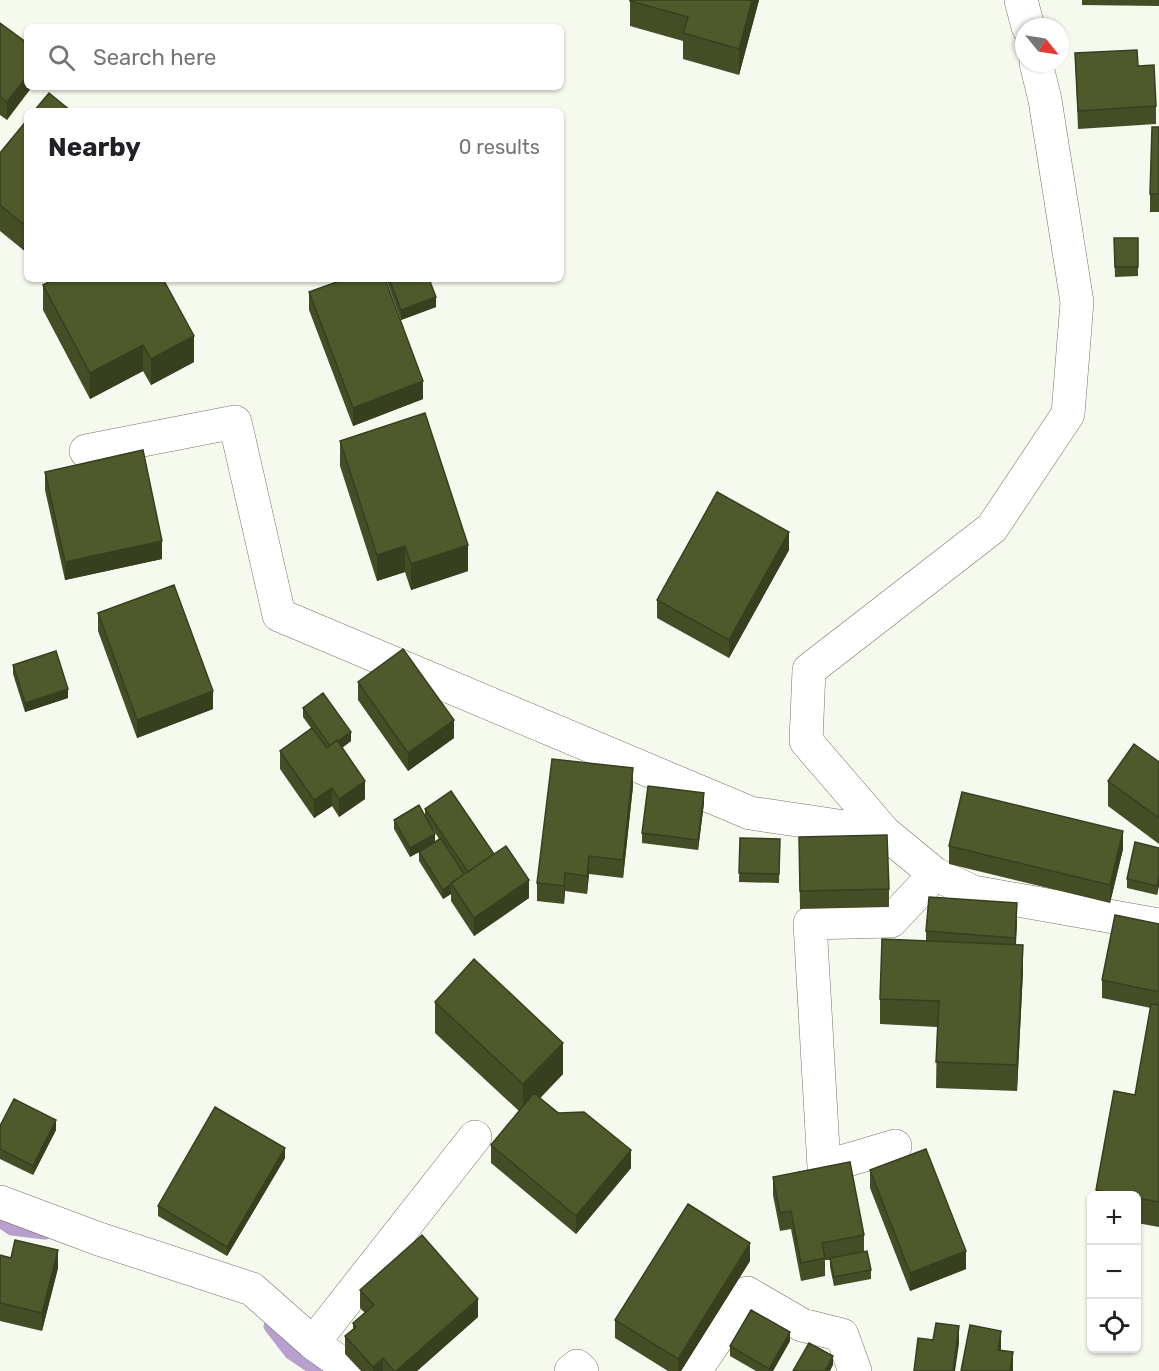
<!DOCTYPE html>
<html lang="en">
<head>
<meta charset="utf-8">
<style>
  :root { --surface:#fff; --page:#f2f2f2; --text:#202124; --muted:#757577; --line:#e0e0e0 }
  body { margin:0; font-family:Rubik,sans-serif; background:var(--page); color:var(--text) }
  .controls { position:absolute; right:18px; bottom:18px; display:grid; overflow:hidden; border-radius:9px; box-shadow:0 2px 4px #0004 }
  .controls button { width:54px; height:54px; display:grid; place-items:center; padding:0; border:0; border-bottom:2px solid var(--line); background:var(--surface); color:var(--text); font:30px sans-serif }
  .compass { position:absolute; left:1015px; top:18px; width:54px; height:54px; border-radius:50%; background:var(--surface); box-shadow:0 2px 4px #0004; rotate:120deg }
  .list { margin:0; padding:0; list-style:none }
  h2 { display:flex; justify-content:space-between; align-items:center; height:78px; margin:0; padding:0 24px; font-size:26px }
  h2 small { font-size:20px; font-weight:400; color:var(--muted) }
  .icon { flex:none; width:33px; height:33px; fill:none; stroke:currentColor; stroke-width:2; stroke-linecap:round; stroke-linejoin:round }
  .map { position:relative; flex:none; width:1159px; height:1371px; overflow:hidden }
  .search { position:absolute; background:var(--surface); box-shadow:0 2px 4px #0004; left:24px; top:24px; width:540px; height:66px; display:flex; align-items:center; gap:15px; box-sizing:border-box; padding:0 21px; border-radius:9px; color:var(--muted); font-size:22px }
  .panel { position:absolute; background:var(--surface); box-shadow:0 2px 4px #0004; left:24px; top:108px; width:540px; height:174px; border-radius:9px }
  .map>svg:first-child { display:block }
</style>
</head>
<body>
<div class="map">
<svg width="1159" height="1371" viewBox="0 0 1159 1371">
  <rect width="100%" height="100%" fill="#f5f9ee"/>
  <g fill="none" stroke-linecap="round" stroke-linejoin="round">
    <path stroke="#b7a0ce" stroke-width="15" d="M0 1220 12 1228 45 1232
      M271 1326 291 1352 319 1371"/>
    <g stroke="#72756b" stroke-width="34">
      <path id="minor" d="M1021 0 1028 27
        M1036 63 1045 100 1077 302 1068 414 992 528 809 670 806 741 885 833 935 874 973 892 1159 925
        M86 451 235 422 279 615 750 813 885 833
        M895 1146 824 1167 810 923 891 921 935 874
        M0 1202 99 1239 252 1289 313 1343 352 1371
        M313 1343 475 1137
        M571 1371 577 1366 582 1371
        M695 1371 747 1293 802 1325 842 1335 855 1371"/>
    </g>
    <use href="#minor" stroke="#fff" stroke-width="33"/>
  </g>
  <path fill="#444d26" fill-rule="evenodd" d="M630 0H759L739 75 683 59V41L630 26Z
    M1082 0H1159V6L1082 5Z
    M0 23 27 43 7 120 0 115Z
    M1075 53 1138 66 1156 106V124L1078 129Z
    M27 120V253L0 231V153Z
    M1159 127V212H1150V194Z
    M1114 238H1138V276L1115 277Z
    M386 279H429L436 307 401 320Z
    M43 285 194 362 151 385 143 371 90 399 43 310Z
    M309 292 423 399 353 426 309 310Z
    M340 441 468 571 411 590 405 572 377 581 340 466Z
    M45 472 162 559 65 580 45 490Z
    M789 550 729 658 657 618V600Z
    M98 613 213 709 137 738 98 631Z
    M13 665 68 698 25 712 13 674Z
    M358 682 454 738 408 771 358 700Z
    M303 708 351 741 342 748 365 799 339 817 332 806 314 818 280 769V751L311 728 303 717Z
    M1159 762V844L1108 806V781Z
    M633 786 623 878 589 874 587 894 565 891 564 904 537 901V883Z
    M704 803 698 850 642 843V833Z
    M425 809 494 854 529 898 474 936 451 901V894L443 899 419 861V852L410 857 394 829V820L425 816ZM433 829 439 839 435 842Z
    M799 837 889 889V907L800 909Z
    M740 838 780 839 779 883 739 882Z
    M949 846 1123 849 1110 903 949 864Z
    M1159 848V885L1157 895 1127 888V879Z
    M1017 921 1016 945 1023 971 1017 1091 936 1088 937 1027 880 1024V999L926 941V931Z
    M1159 924V1227L1137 1223V1196H1096V1190L1135 1095 1151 1008 1102 998V980Z
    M435 1002 563 1074 540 1098 631 1168 576 1234 491 1163V1145L519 1111 435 1033Z
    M0 1126 56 1130 33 1175 0 1159Z
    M285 1158 227 1256 158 1216V1206Z
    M870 1170 966 1269 910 1291 870 1188Z
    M773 1177 864 1235V1252L871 1270V1279L834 1286 830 1267V1260H825V1276L801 1281 791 1229 780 1231 773 1195Z
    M0 1255 58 1268 42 1331 0 1321Z
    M750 1261 681 1371H668L615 1338V1320Z
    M360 1290 478 1317 417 1371H361L345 1354V1336L353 1329V1323L365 1313 360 1308Z
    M790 1341 773 1371H756L730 1356V1346Z"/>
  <path fill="#373f1f" d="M752 0H759L739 75V49Z
    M27 76V87H32L7 120V102Z
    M436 297V307L401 320V310Z
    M194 336V362L151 385V359Z
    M143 345V371L90 399V373Z
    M423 381V399L353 426V408Z
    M789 532V550L729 658V640Z
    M162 541V559L65 580V562Z
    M468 545V571L411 590V564Z
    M405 546V572L377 581V555Z
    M68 689V698L25 712V703Z
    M213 691V709L137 738V720Z
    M454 720V738L408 771V753Z
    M351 732V741L331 756V747Z
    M633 768V786L623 878V860Z
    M365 781V799L339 817V799Z
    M332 788V806L314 818V800Z
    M704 793V803L698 850V840Z
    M1123 831V849L1110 903V885Z
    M435 834V843L410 857V848Z
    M589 856V874L587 894V876Z
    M565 873V891L564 904V886Z
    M1159 876V885L1157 895V886Z
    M529 880V898L474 936V918Z
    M451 885V894L443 899V890Z
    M1017 903V921L1015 956V938Z
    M1023 945V971L1017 1091V1065Z
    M563 1043V1074L523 1116V1084Z
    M56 1120V1130L33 1175V1166Z
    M285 1148V1158L227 1256V1247Z
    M631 1150V1168L576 1234V1216Z
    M750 1243V1261L681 1371H678V1359Z
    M58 1250V1268L42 1331V1313Z
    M966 1251V1269L910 1291V1273Z
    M478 1299V1317L417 1371H396Z
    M959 1326V1344L955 1371H953Z
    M1001 1331V1349L998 1368V1350Z
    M790 1332V1341L773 1371H769V1369Z
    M1013 1352V1371H1010Z
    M833 1356V1365L830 1371H825Z
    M383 1358V1371H373V1367Z"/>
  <path fill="#4f5a2c" stroke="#373f1f" stroke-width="1.5" d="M630 0H752L739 49 683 33 688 17 630 1Z
    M0 23 27 43V76L7 102 0 97Z
    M1137 50 1138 66 1154 65 1156 106 1078 111 1075 53Z
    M49 93 71 111H34Z
    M27 120V227L0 205V153Z
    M1152 127H1159V194H1150Z
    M1114 238H1138V267H1115Z
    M54 279H163L194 336 151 359 143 345 90 373 43 285Z
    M345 279H385L423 381 353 408 309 292Z
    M389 279H429L436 297 401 310Z
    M425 413 468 545 411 564 405 546 377 555 340 441Z
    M143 450 162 541 65 562 45 472Z
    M717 492 789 532 729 640 657 600Z
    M174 585 213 691 137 720 98 613Z
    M403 649 454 720 408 753 358 682Z
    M56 651 68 689 25 703 13 665Z
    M323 693 351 732 338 741 337 740 330 746 303 708Z
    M312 728 327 748 337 740 365 781 339 799 332 788 314 800 280 751Z
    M1134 744 1159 762V818L1108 781Z
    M552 759 633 768 623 860 589 856 587 876 565 873 564 886 537 883Z
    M648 786 704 793 698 840 642 833Z
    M451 791 494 854 468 872 425 809Z
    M962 792 1123 831 1110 885 949 846Z
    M419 805 435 834 410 848 394 820Z
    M887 835 889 889 800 891 799 837Z
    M441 838 464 874 443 890 419 852Z
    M740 838 780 839 779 874 739 873Z
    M1135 842 1159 848V876L1157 886 1127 879Z
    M506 846 529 880 474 918 451 883Z
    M929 897 1017 903 1015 938 926 931Z
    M1115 915 1159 924V992L1102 980Z
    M882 939 1023 945 1017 1065 936 1062 939 1001 880 999Z
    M474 959 563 1043 523 1084 435 1002Z
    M1151 1004 1159 1005V1202L1137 1198V1196H1125L1096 1190 1114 1091 1135 1095Z
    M534 1093 558 1113 584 1112 631 1150 576 1216 491 1145Z
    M14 1099 56 1120 33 1166 0 1149V1126Z
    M215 1107 285 1148 227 1247 158 1206Z
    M926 1149 966 1251 910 1273 870 1170Z
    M850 1162 864 1235 822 1243 825 1258 801 1263 791 1211 780 1213 773 1177Z
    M688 1204 750 1243 678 1359 615 1320Z
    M422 1235 478 1299 396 1371H394L383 1358 373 1367 345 1336 356 1327 353 1323 374 1305 360 1290Z
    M15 1240 58 1250 42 1313 0 1303V1255L11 1258Z
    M867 1251 871 1270 834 1277 830 1258Z
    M751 1310 790 1332 769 1369 730 1346Z
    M936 1323 959 1326 953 1371H914L918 1338 933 1340Z
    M970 1325 1001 1331 998 1350 1013 1352 1010 1371H961Z
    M809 1343 833 1356 825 1371H793Z"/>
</svg>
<div class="controls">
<button>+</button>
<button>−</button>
<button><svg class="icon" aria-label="locate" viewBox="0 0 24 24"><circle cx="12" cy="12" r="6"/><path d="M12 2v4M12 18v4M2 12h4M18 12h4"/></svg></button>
</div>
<svg class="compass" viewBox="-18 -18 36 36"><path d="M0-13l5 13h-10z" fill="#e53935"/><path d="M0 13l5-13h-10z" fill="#757577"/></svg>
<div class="search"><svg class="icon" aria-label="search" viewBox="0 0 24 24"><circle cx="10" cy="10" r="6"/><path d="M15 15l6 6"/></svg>Search here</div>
<section class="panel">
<h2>Nearby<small>0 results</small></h2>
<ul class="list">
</ul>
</section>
</div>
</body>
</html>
